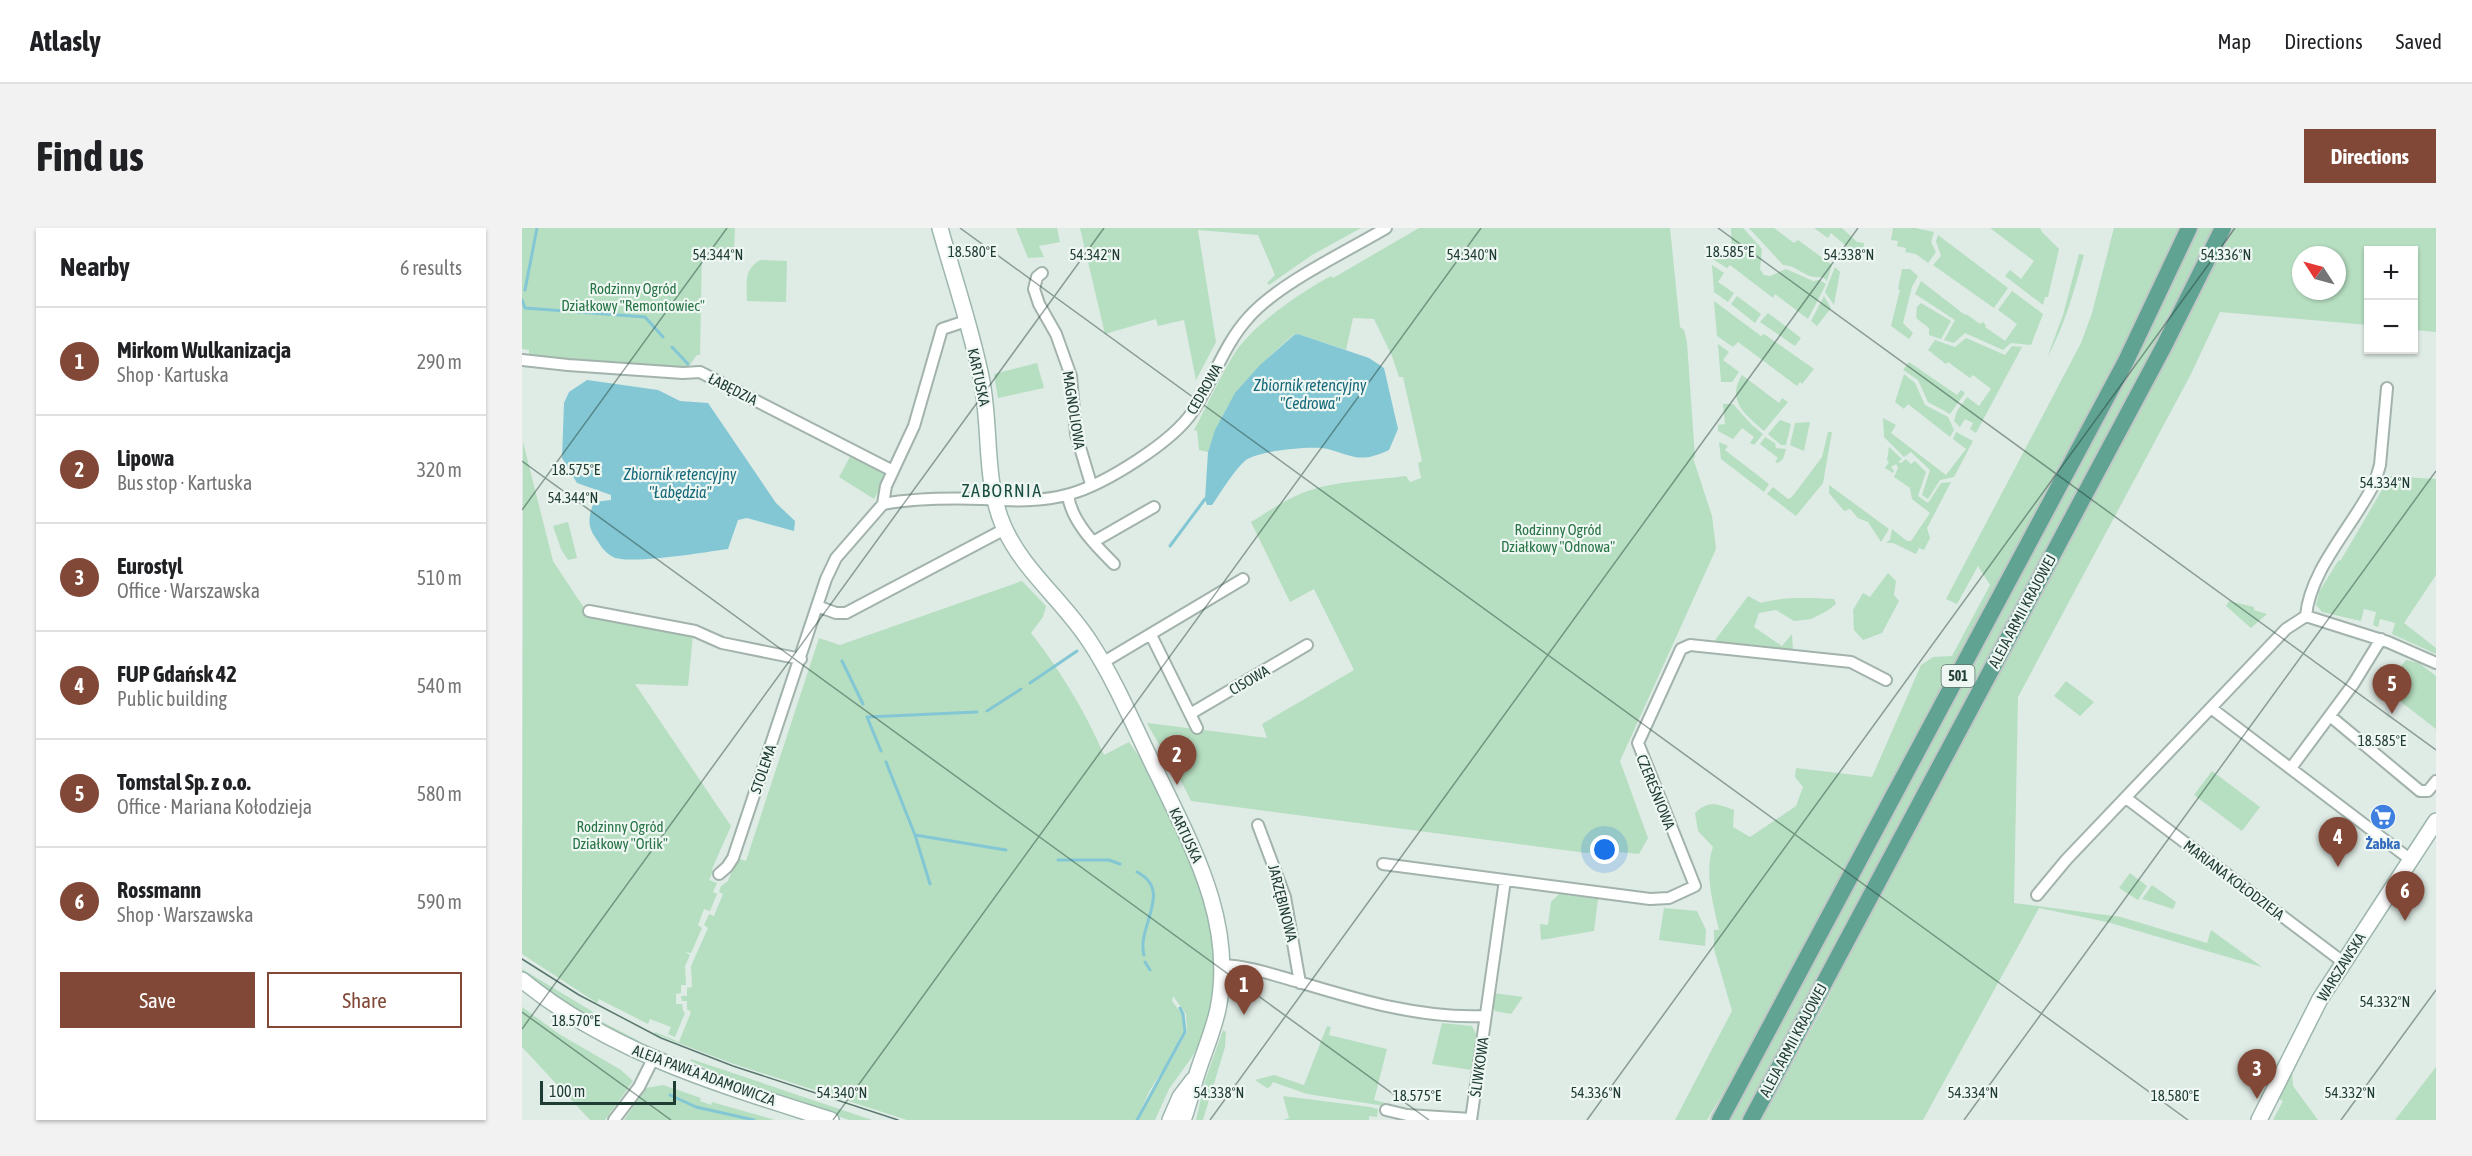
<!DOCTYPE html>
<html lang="en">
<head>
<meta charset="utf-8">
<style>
  :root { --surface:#fff; --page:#f2f2f2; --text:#202124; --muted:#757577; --line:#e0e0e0; --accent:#824837 }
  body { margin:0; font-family:"Asap Condensed",sans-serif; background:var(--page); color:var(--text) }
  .controls { position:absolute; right:18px; top:18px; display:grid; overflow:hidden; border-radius:0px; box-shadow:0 2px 4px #0004 }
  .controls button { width:54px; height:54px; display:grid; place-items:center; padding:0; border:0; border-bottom:2px solid var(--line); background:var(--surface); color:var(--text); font:30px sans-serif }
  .compass { position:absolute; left:1770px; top:18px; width:54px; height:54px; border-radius:50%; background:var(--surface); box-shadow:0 2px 4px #0004; rotate:306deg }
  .scale { position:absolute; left:18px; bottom:15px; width:136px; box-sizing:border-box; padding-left:6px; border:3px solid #1f3c34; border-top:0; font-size:16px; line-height:21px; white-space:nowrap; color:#1f3c34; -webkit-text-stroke:4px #eff7f3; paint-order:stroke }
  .you { position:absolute; left:1083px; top:622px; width:21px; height:21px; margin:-15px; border:4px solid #fff; border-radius:50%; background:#1a73e8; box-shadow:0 0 0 9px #1a73e833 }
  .badge { display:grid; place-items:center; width:39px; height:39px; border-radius:50%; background:var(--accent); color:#fff; font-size:20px; font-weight:700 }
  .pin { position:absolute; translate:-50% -50px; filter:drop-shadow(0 2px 3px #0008) }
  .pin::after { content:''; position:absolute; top:32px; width:21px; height:18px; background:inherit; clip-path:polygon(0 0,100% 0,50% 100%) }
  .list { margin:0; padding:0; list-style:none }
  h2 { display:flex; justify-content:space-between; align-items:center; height:78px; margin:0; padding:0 24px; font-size:26px }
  h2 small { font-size:20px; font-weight:400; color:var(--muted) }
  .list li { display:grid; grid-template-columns:39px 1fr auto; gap:18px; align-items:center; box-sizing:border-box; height:108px; padding:0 24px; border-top:2px solid var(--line) }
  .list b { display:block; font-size:22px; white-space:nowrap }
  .list p { margin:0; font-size:20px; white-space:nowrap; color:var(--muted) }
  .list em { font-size:20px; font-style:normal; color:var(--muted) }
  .actions { display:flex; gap:12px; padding:18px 24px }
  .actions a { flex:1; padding:14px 0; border:2px solid var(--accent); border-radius:0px; text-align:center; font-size:21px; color:var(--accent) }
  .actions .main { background:var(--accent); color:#fff }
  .map { position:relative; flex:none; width:1914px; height:892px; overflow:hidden; border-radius:0px }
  header { display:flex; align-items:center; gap:36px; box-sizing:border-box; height:84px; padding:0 30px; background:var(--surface); border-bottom:2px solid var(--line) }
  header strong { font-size:28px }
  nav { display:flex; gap:33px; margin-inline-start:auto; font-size:21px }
  .intro { display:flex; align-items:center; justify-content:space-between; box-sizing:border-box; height:144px; padding:0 36px }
  h1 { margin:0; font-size:42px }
  .button { padding:15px 27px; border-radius:0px; background:var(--accent); color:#fff; font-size:21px; font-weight:700 }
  main { display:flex; gap:36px; padding:0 36px }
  aside { flex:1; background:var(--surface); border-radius:0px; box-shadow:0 2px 4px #0004 }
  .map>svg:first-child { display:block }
</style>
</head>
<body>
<header>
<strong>Atlasly</strong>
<nav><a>Map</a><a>Directions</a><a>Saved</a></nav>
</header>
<div class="intro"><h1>Find us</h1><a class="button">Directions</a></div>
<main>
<aside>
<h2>Nearby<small>6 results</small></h2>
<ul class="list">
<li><span class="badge">1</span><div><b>Mirkom Wulkanizacja</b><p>Shop · Kartuska</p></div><em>290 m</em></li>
<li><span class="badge">2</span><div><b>Lipowa</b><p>Bus stop · Kartuska</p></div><em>320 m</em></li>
<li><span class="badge">3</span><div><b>Eurostyl</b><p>Office · Warszawska</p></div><em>510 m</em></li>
<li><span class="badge">4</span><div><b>FUP Gdańsk 42</b><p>Public building</p></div><em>540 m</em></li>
<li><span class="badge">5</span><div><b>Tomstal Sp. z o.o.</b><p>Office · Mariana Kołodzieja</p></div><em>580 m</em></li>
<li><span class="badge">6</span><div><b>Rossmann</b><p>Shop · Warszawska</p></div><em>590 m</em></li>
</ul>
<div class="actions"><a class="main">Save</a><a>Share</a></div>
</aside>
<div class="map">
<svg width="1914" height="892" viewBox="0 0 1914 892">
  <rect width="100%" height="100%" fill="#dfebe5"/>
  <path fill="#b6dec1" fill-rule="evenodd" d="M0 0H213L212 21H180L178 127H175L166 139 7 129V122L0 121Z
    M494 0H535L538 14 517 18 522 29 506 30Z
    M558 0H839L790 27 747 57 745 55 753 47 736 7 676 2 694 114 674 152 662 92 636 98 634 91 583 106Z
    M897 0H1148L1158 99 1162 102 1165 114 1173 230H1171L1190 288 1194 321 1098 533 1126 610 1117 626 1088 623 1064 625 669 573C657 546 639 522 625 495L745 510 740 496 832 442 792 361 768 374 729 294C744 285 761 273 778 266 811 252 849 253 884 248L888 254 899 250 896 235 900 233 881 149H877L870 128 852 91 831 90 824 122 776 106 771 107C730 144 703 169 686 224L677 222 675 203 672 202C686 176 698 148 714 123 734 95 779 64 809 48L811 50Z
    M1209 0H1221L1240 21 1238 41 1242 47 1248 48 1264 41 1291 53 1297 52 1304 56 1286 91 1253 66 1251 70 1208 37 1205 40 1189 30 1204 28V24L1210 23Z
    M1227 0H1252L1272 15 1276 12 1310 37 1305 53 1301 49C1281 51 1278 38 1261 37Z
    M1292 0H1320L1335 14 1342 15 1341 25 1330 23 1309 5 1306 10Z
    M1371 0H1393L1412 4 1409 14 1414 24 1406 35 1394 26 1383 24 1384 20 1375 18 1376 13 1369 12Z
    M1468 0H1518L1520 4 1537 21 1526 69H1523L1521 77 1483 48 1488 42 1499 51 1512 33Z
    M1592 0H1659L1614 101 1251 781 1185 892H1153L1210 783 1192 721V702H1197C1191 676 1182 644 1191 619L1176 603 1173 585C1187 572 1195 576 1212 582L1211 599 1228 609 1274 578 1281 559 1273 549 1274 540 1350 549 1399 437 1411 429 1430 428 1468 357 1456 338 1435 376 1424 371 1559 115 1570 85Z
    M1673 0H1694L1223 892H1205Z
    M1709 0H1914V104L1892 102V22H1846V97L1698 84 1669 146 1496 469 1492 675 1599 689 1685 715 1689 702 1740 739 1585 694 1517 680 1401 892H1240L1306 770 1359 660ZM1779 27H1815V63H1779Z
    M1416 7 1486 60 1472 80 1411 37 1419 28 1414 13Z
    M1557 26 1562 27C1552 63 1543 97 1525 130L1541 87Z
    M238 32 265 33 264 74 225 73C225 56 221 42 238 32Z
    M1190 37 1202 45 1196 54 1212 65 1206 74 1192 64Z
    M1313 39 1318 44 1312 77 1303 64Z
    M1380 41H1388L1396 48 1390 59 1381 95 1391 105 1387 111 1369 98 1378 62 1376 61Z
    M1399 53 1443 87 1444 86 1458 96 1461 94 1464 97 1463 99 1483 113 1495 96 1476 82 1490 63 1521 86 1509 117 1489 115 1481 122 1443 105 1432 115 1422 112 1433 92 1393 66Z
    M1215 68 1239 86 1233 95 1209 76Z
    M1302 68 1309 80 1295 98 1289 93Z
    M1192 73 1239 108 1242 106 1292 141 1280 156 1278 154 1275 158 1216 114 1211 119 1195 108Z
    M1399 75 1429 93 1419 111 1407 107V100L1394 90 1395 79Z
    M1246 85 1279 110 1273 118 1238 94Z
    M1444 110 1483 127 1490 118 1500 119 1454 205 1448 201 1451 195 1443 191 1438 199 1432 193 1435 183 1445 169 1457 178 1469 161 1451 147 1448 150 1426 134 1424 136 1406 122 1413 112 1433 119Z
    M1196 116 1207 124 1201 132 1217 144 1210 154H1199Z
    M1387 134 1435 167 1439 162 1443 165 1428 186 1406 174 1396 152 1381 142Z
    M515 135 522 160 476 170 472 146Z
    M1382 146 1393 155 1403 177 1426 189 1432 202 1428 209 1386 176 1382 181 1373 174Z
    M1220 147 1257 175 1260 170 1266 174 1242 203C1223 187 1204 172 1220 147Z
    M1201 176H1211L1230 197 1241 206 1232 217 1228 215 1232 209 1220 200 1211 211 1196 203V197L1203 196Z
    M1361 190 1374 197 1369 205 1424 247 1444 221 1431 211 1434 204 1451 213 1432 249 1418 252 1406 271 1400 267 1408 242 1389 224 1382 229 1362 209Z
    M1258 192 1269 196 1264 217H1259L1246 206Z
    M1288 194 1282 223 1268 217 1273 195Z
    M1306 204H1310L1301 255 1274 288 1245 266 1251 259 1266 271 1270 269 1300 229Z
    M1243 209 1253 215 1254 220 1264 221 1261 231 1256 235 1253 234 1256 230 1238 216Z
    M1 214 31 333 68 389 171 407 166 458 113 456 209 598 190 641 191 643 187 652 195 655 191 664 195 666 188 683 182 681 176 697 180 700 169 725 163 724 168 727 163 738 164 757H159V765L154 766V776H160L161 783 163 785 153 809 146 806 149 799 128 791 126 796 77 771 75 775 0 726Z
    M1197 214 1206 218 1203 222 1247 256 1242 264 1199 231Z
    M1367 219 1380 231 1376 234 1379 235 1384 231 1389 236 1393 233 1404 244 1396 268 1406 275 1419 255 1429 254 1405 300 1408 310 1402 322 1397 320 1394 326 1371 315H1364L1368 312 1370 301 1385 313H1389L1408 285 1390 271 1388 261 1390 258 1388 260 1372 249 1376 240 1374 236 1369 239 1372 243 1371 245 1363 240 1367 234 1365 232Z
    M329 227 351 238 365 249 352 271 317 249Z
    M1868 248 1914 251V347L1882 395 1914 420V426L1870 406 1873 395 1858 391 1856 399 1851 397 1854 384 1842 381 1839 393 1800 384 1794 377 1797 364 1816 333 1819 332Z
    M1307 257 1367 301 1359 314 1346 294 1336 290 1328 281 1322 283 1307 265Z
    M46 294 55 330 46 332 39 321 31 298Z
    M1366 345 1374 353 1372 367 1377 373 1360 405 1341 412 1332 402 1331 382 1341 365 1348 369Z
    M500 353 524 378 521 389 509 405C538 442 563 483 582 527L607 514 621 534H624L683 663 694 737 687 792 679 812 670 829 647 861 633 892H616L665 804 664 786 651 768 650 773 660 786 662 804 649 829 628 862 614 892H385L209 835 133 806V804L157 814 169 784 165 781V773H160L159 768H165V760L170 759 169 738 186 700 182 697 187 686 192 688 201 666 197 664 199 658 206 653 215 630 224 633 297 410 318 417Z
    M1226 368 1239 375C1263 368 1287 370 1312 371L1314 376 1305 383 1289 391 1272 393 1254 382 1237 385 1232 399 1260 418 1270 406 1271 423 1191 415Z
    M1707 373 1732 379V382L1745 386 1729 400 1704 378Z
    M1884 432 1897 435 1914 448V501L1861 460Z
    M1544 453 1572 474 1558 488 1532 468Z
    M1690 543 1738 579 1720 603 1672 567Z
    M1608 645 1625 658 1616 672 1597 660Z
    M1630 657 1654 674 1651 681 1620 671Z
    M1037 666 1076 671 1072 703 1019 712 1018 696 1026 697 1029 674Z
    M1142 680 1175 683 1184 702 1183 718 1137 712Z
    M0 741 71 784 69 788 117 813 115 816 64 789 0 745Z
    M971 765 1001 769 989 786 973 783 970 776Z
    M0 779 37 806 99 842 111 853 83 892H68L0 819Z
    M920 795 950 798 954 806 950 842 910 836Z
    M805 798 809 799 807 807 865 821 852 872 864 875 863 878 785 866 751 854 748 859 745 860 733 852 752 847 782 857Z
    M701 802 704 804 703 819 681 892H674L683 853Z
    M169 831 350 892H327L201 848 169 833Z
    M1914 839V892H1873Z
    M1770 845 1771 858 1796 892H1751L1761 873 1757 871Z
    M141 857 179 870 178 873 189 877 190 874 253 892H102L124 860Z
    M761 868 848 879 856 881 855 889 847 888V892H762L767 890Z"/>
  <path fill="#83c7d4" d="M776 106 847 130 862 140 876 201 867 222C839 235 833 229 806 221 790 217 736 223 724 232 711 243 700 263 690 277H685L683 271 686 224 693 202 713 165 738 137 772 107Z
    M65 152 136 162 158 173 186 175 254 275 273 293 272 303 225 290 216 292 206 321C185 324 107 337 91 329 84 325 79 319 75 312 65 299 66 289 72 274L89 272V267L55 255 40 230 42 175 47 164Z"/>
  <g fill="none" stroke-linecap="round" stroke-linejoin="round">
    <path stroke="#83c7d4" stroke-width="3" d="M3 62 15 0
      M0 72 3 80 123 89 141 109
      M150 119 166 136
      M648 318 683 271
      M320 433 341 476
      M508 455 555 423
      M465 483 499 461
      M359 523 345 489 455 484
      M364 534 393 607 408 656
      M393 607 484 622
      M536 632H587L598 636
      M615 644C652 663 614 699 622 727
      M623 734 628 742
      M148 867 174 879 232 892
      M615 892 663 804 661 786 658 780"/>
    <g stroke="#a2b3ac" stroke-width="14">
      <path id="street" d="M520 45 515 49 512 61 517 76 534 106 549 148 554 206 569 256
        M0 132 46 137 161 145 178 144 371 243
        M546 267C549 293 574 318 592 336
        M361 276C394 270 428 270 461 271 490 273 520 274 548 266 583 256 651 214 671 183 691 153 702 116 727 89 757 55 824 24 864 0
        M571 314 632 279
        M295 378 314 385H324L483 301
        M67 383 173 403 200 415 279 431
        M1784 388C1788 341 1832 297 1853 254L1858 237 1865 160
        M1784 388 1866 414 1914 435
        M629 407 675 500
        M580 435 721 351
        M1689 480 1889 632
        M668 486 785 417
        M1808 488 1898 563H1906L1914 553
        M1769 540 1832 455 1859 411
        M1604 570 1821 734
        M736 597 763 669 778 755
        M861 636 1128 671 1147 670 1173 658 1116 515 1159 421 1168 417 1329 434 1364 452
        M197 646 205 639 211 630 304 351 314 330 361 276 364 258 392 198 420 101 444 93
        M1515 667 1544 632 1764 401 1784 388
        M700 737C727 738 751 747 777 754 837 772 899 791 963 788
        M864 882 885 887 949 891
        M92 892 117 859 131 831
        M949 892 983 652"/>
    </g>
    <g stroke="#9db7ae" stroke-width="18">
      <path id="secondary" d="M418 0C432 51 450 102 460 154 469 202 462 252 481 297 500 342 542 373 568 414 595 455 614 503 636 547 672 622 713 696 696 781 691 804 682 824 675 846 670 861 667 877 661 892
        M0 752C90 826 200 857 309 892
        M648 892 658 869 671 852
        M1737 892 1798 771 1914 593"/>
    </g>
    <g stroke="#c0c8c6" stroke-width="20">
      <path id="primary" d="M1198 892 1604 133 1667 0
        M1229 892 1642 118 1701 0"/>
    </g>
    <use href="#street" stroke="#fff" stroke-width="10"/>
    <use href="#secondary" stroke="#fff" stroke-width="15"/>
    <use href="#primary" stroke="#60a392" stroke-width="16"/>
    <path stroke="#59786f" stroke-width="1.5" d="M0 731 57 767 139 810 211 838 376 892"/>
  </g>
  <path fill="none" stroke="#1f3c34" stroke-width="1.5" stroke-opacity="0.45" d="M438 0 1666 892M1196 0 1914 522M0 233 907 892M0 282 205 0M0 784 149 892M0 801 582 0M311 892 959 0M688 892 1336 0M1065 892 1713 0M1442 892 1914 243M1819 892 1914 762"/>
  <defs>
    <g id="supermarket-disc" transform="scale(1.35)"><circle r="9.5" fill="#3f7fe0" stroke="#eff7f3"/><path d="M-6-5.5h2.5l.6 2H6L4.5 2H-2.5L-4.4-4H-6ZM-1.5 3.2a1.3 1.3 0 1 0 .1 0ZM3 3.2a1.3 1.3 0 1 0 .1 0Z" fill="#fff"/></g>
  </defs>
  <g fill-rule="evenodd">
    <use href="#supermarket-disc" x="1861" y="589"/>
  </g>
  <g text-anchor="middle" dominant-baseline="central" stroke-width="4.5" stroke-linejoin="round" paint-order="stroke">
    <rect fill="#eff7f3" stroke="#5d746d" stroke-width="1.5" x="1419.5" y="437" width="33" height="22" rx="4.5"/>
    <g font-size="14" font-weight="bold" fill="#1f3c34">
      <text x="1436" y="448">501</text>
    </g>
    <g font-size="15" fill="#277445" stroke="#eff7f3">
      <text x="111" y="60">Rodzinny Ogród<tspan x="111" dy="17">Działkowy "Remontowiec"</tspan></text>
      <text x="1036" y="301">Rodzinny Ogród<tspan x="1036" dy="17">Działkowy "Odnowa"</tspan></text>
      <text x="98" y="598">Rodzinny Ogród<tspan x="98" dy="17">Działkowy "Orlik"</tspan></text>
    </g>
    <g font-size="15" fill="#1f3c34" stroke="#eff7f3">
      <text transform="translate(457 149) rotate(78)">KARTUSKA</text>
      <text transform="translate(211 161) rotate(27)">ŁABĘDZIA</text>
      <text transform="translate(682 161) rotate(-60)">CEDROWA</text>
      <text transform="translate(552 182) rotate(81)">MAGNOLIOWA</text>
      <text transform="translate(1500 383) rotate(-62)">ALEJA ARMII KRAJOWEJ</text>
      <text transform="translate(727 452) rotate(-30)">CISOWA</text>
      <text transform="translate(241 541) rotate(-71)">STOLEMA</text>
      <text transform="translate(1134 564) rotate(68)">CZEREŚNIOWA</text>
      <text transform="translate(664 607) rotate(65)">KARTUSKA</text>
      <text transform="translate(1712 652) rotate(37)">MARIANA KOŁODZIEJA</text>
      <text transform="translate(761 675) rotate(76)">JARZĘBINOWA</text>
      <text transform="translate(1819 739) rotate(-58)">WARSZAWSKA</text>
      <text transform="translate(1271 812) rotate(-62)">ALEJA ARMII KRAJOWEJ</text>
      <text transform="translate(957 839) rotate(-82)">ŚLIWKOWA</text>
      <text transform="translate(182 847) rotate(20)">ALEJA PAWŁA ADAMOWICZA</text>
    </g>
    <g font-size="15" font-weight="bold" fill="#366cbe" stroke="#eff7f3">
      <text x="1861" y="615">Żabka</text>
    </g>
    <g font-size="16" font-style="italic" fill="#16697a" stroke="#eff7f3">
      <text x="788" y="157">Zbiornik retencyjny<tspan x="788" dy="18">"Cedrowa"</tspan></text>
      <text x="158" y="246">Zbiornik retencyjny<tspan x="158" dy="18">"Łabędzia"</tspan></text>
    </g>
    <g font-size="18" letter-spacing="1.5" fill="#1a4e42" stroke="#eff7f3">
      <text x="480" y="262">ZABORNIA</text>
    </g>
  </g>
  <g font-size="15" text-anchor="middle" fill="#1f3c34" stroke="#eff7f3" stroke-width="4.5" stroke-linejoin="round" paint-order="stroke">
    <text x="1208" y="29">18.585°E</text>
    <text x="450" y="29">18.580°E</text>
    <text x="950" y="32">54.340°N</text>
    <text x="196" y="32">54.344°N</text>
    <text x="573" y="32">54.342°N</text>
    <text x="1327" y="32">54.338°N</text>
    <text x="1704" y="32">54.336°N</text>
    <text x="54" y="247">18.575°E</text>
    <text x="1863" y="260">54.334°N</text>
    <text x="51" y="275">54.344°N</text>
    <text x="1860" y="518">18.585°E</text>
    <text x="1863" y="779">54.332°N</text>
    <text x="54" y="798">18.570°E</text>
    <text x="320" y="870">54.340°N</text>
    <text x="697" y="870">54.338°N</text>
    <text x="1074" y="870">54.336°N</text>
    <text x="1451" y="870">54.334°N</text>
    <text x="1828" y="870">54.332°N</text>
    <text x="895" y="873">18.575°E</text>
    <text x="1653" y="873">18.580°E</text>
  </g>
</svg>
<div class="controls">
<button>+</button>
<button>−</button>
</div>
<svg class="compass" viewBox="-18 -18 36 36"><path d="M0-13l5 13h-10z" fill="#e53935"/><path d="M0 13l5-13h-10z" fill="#757577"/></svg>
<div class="scale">100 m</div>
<div class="you"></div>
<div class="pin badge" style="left:722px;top:787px">1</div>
<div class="pin badge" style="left:655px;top:557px">2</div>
<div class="pin badge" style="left:1735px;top:871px">3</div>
<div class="pin badge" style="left:1816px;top:639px">4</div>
<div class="pin badge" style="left:1870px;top:486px">5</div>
<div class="pin badge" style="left:1883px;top:693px">6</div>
</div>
</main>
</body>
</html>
